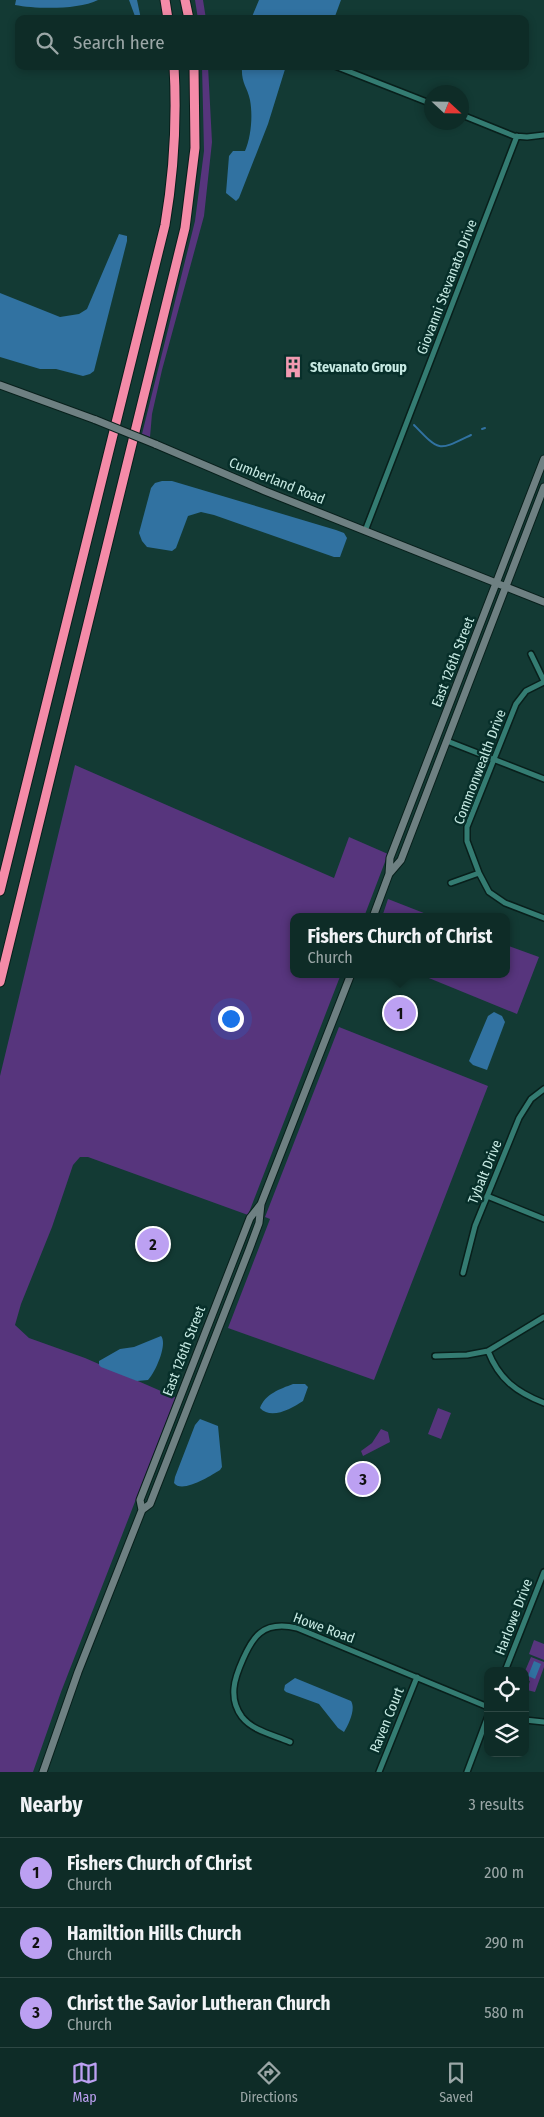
<!DOCTYPE html>
<html lang="en">
<head>
<meta charset="utf-8">
<style>
  :root { --surface:#0e2c27; --page:#17342f; --text:#f1f3f6; --muted:#9ba7a7; --line:#2e4844; --accent:#bca0f2 }
  body { margin:0; font-family:"Fira Sans Condensed",sans-serif; background:var(--page); color:var(--text) }
  .controls { position:absolute; right:15px; bottom:15px; display:grid; overflow:hidden; border-radius:10px; box-shadow:0 2px 8px #0003 }
  .controls button { width:45px; height:45px; display:grid; place-items:center; padding:0; border:0; border-bottom:1px solid var(--line); background:var(--surface); color:var(--text); font:25px sans-serif }
  .compass { position:absolute; left:424px; top:85px; width:45px; height:45px; border-radius:50%; background:var(--surface); box-shadow:0 2px 8px #0003; rotate:112deg }
  .you { position:absolute; left:230px; top:1018px; width:18px; height:18px; margin:-12px; border:4px solid #fff; border-radius:50%; background:#1a73e8; box-shadow:0 0 0 8px #1a73e833 }
  .badge { display:grid; place-items:center; width:32px; height:32px; border-radius:50%; background:var(--accent); color:#111; font-size:16px; font-weight:700 }
  .pin { position:absolute; translate:-50% -50%; border:2px solid #fff; box-shadow:0 1px 5px #0006 }
  .popup { position:absolute; left:290px; top:913px; width:220px; height:65px; box-sizing:border-box; display:grid; place-content:center; border-radius:10px; background:var(--surface); filter:drop-shadow(0 1px 4px #0005); font-size:16px; white-space:nowrap; color:var(--muted) }
  .popup b { font-size:19px; color:var(--text) }
  .popup::after { content:''; position:absolute; left:50%; top:100%; margin-left:-10px; border:10px solid transparent; border-top-color:var(--surface) }
  .list { margin:0; padding:0; list-style:none }
  h2 { display:flex; justify-content:space-between; align-items:center; height:65px; margin:0; padding:0 20px; font-size:21px }
  h2 small { font-size:16px; font-weight:400; color:var(--muted) }
  .list li { display:grid; grid-template-columns:32px 1fr auto; gap:15px; align-items:center; box-sizing:border-box; height:70px; padding:0 20px; border-top:1px solid var(--line) }
  .list b { display:block; font-size:19px; white-space:nowrap }
  .list p { margin:0; font-size:16px; white-space:nowrap; color:var(--muted) }
  .list em { font-size:16px; font-style:normal; color:var(--muted) }
  .icon { flex:none; width:28px; height:28px; fill:none; stroke:currentColor; stroke-width:2; stroke-linecap:round; stroke-linejoin:round }
  .map { position:relative; flex:none; width:544px; height:1772px; overflow:hidden }
  .search { position:absolute; background:var(--surface); box-shadow:0 2px 8px #0003; left:15px; right:15px; top:15px; height:55px; display:flex; align-items:center; gap:12px; box-sizing:border-box; padding:0 18px; border-radius:10px; color:var(--muted); font-size:19px }
  .sheet { height:275px; background:var(--surface) }
  nav { display:flex; justify-content:space-around; align-items:center; box-sizing:border-box; height:70px; border-top:1px solid var(--line); background:var(--surface); font-size:14px; color:var(--muted) }
  nav a { display:grid; justify-items:center; gap:2px }
  nav .on { color:var(--accent) }
  .map>svg:first-child { display:block }
</style>
</head>
<body>
<div class="map">
<svg width="544" height="1772" viewBox="0 0 544 1772">
  <rect width="100%" height="100%" fill="#133a34"/>
  <path fill="#57357d" d="M195 0H203L206 19H198Z
    M202 66H208L212 142 204 216 162 370 152 414 150 437 142 434 195 221 204 151Z
    M75 765 334 878 349 837 388 854 364 917H294V974H341L248 1215 88 1157H80L73 1165 52 1227 21 1304 15 1325 29 1338 85 1358 177 1398 173 1404 61 1692 33 1772H0V1076Z
    M388 899 434 917H382Z
    M506 945 539 957 517 1014 419 974H506Z
    M339 1027 488 1086 374 1380 228 1328 270 1219 265 1217Z
    M438 1408 451 1413 441 1439 428 1434Z
    M381 1429 388 1432 390 1442 363 1456 361 1451 372 1443Z
    M534 1640 544 1644V1660L529 1654Z
    M531 1657 544 1662V1667L535 1692 527 1690 530 1681 525 1679V1671Z"/>
  <path fill="#3172a1" d="M16 0H98C78 10 36 9 15 5Z
    M129 0H137L141 19H136Z
    M259 0H341L334 19H251Z
    M242 66H286L268 124 239 198 236 201 226 193 229 156 233 151H245C251 137 253 116 250 100 247 86 241 84 242 66Z
    M119 234 127 236V241L94 371 90 374 83 376 56 369H40L0 357V293L60 317 79 314 87 309Z
    M162 481H172L336 530 344 533 347 538 340 557H334L214 515 201 512 188 516 176 548 172 551 147 547 142 541 139 533 151 488 155 483Z
    M494 1012 502 1016 505 1022 487 1070 473 1065 469 1061 488 1016Z
    M161 1336C168 1344 155 1373 148 1380L137 1381 101 1367 99 1365V1361L120 1349 134 1347Z
    M293 1384H305L308 1387 303 1401C291 1409 271 1420 260 1408 265 1394 280 1389 293 1384Z
    M200 1419 218 1426 222 1467 220 1470C210 1476 182 1494 174 1483L175 1477 195 1425Z
    M534 1661 541 1664 535 1679 528 1676Z
    M295 1678 351 1701C356 1709 349 1724 344 1732L338 1728 319 1704 286 1692 284 1690 285 1685Z"/>
  <g fill="none" stroke-linecap="round" stroke-linejoin="round">
    <path stroke="#3172a1" stroke-width="2" d="M414 425C440 452 438 451 471 435
      M482 429 485 428"/>
    <g stroke="#081f1b" stroke-width="8">
      <path id="street" d="M335 66 432 104
        M462 115 514 136 527 137 544 135
        M365 531 517 136
        M531 654 544 681
        M544 682 526 691 516 704 467 827V841L479 873 489 892 505 903 544 918
        M447 741 544 779
        M451 883 479 873
        M487 1196 544 1219
        M463 1273 475 1226 519 1118 531 1099 544 1089
        M488 1351C499 1379 516 1392 544 1403
        M435 1356 467 1355 488 1351 544 1317
        M505 1671 544 1572
        M525 1720 544 1722
        M290 1742C274 1735 253 1731 242 1717 236 1709 233 1699 234 1688 235 1675 249 1641 260 1633 270 1625 284 1625 297 1628L488 1707
        M379 1772 417 1677
        M467 1772 488 1716"/>
    </g>
    <g stroke="#081f1b" stroke-width="9">
      <path id="secondary" d="M0 385 96 420
        M155 444 265 491 544 602
        M389 874 401 860 544 487
        M373 917 389 874 390 858 544 459
        M142 1510 140 1500 250 1218 261 1204
        M43 1772 78 1672 142 1510 150 1504 249 1250 259 1223 261 1204 351 974"/>
    </g>
    <g stroke="#081f1b" stroke-width="11">
      <path id="highway" d="M165 0 168 19
        M185 0 189 19
        M0 891 165 225C174 172 177 120 174 66
        M0 982 185 228 195 148 194 66"/>
    </g>
    <use href="#street" stroke="#347c72" stroke-width="5"/>
    <use href="#secondary" stroke="#6e8082" stroke-width="7"/>
    <use href="#highway" stroke="#f48ba8" stroke-width="9"/>
    <g stroke="#081f1b" stroke-width="9" stroke-linecap="butt">
      <path id="secondary-bridge" d="M96 420 155 444"/>
    </g>
    <use href="#secondary-bridge" stroke="#6e8082" stroke-width="7"/>
  </g>
  <defs>
    <g id="building-bare" transform="scale(1.725)"><path d="M-4-6H4V6H1V3H-1V6H-4ZM-2.5-4.3h1.7v1.8h-1.7ZM.8-4.3h1.7v1.8H.8ZM-2.5-1h1.7V.8h-1.7ZM.8-1h1.7V.8H.8Z" fill="#f19ab1" stroke="#072f2a" stroke-width="2.5" paint-order="stroke"/></g>
  </defs>
  <g fill-rule="evenodd">
    <use href="#building-bare" x="293" y="367"/>
  </g>
  <g text-anchor="middle" dominant-baseline="central" stroke-width="5" stroke-linejoin="round" paint-order="stroke">
    <g font-size="14" fill="#c7eae3" stroke="#072f2a">
      <text transform="translate(447 287) rotate(-69)">Giovanni Stevanato Drive</text>
      <text transform="translate(277 481) rotate(22)">Cumberland Road</text>
      <text transform="translate(453 662) rotate(-69)">East 126th Street</text>
      <text transform="translate(480 767) rotate(-69)">Commonwealth Drive</text>
      <text transform="translate(485 1172) rotate(-68)">Tybalt Drive</text>
      <text transform="translate(184 1351) rotate(-69)">East 126th Street</text>
      <text transform="translate(514 1617) rotate(-69)">Harlowe Drive</text>
      <text transform="translate(324 1628) rotate(20)">Howe Road</text>
      <text transform="translate(387 1720) rotate(-68)">Raven Court</text>
    </g>
    <g font-size="14" font-weight="bold" fill="#c7eae3" stroke="#072f2a" text-anchor="start">
      <text x="310" y="367">Stevanato Group</text>
    </g>
  </g>
</svg>
<div class="controls">
<button><svg class="icon" aria-label="locate" viewBox="0 0 24 24"><circle cx="12" cy="12" r="6"/><path d="M12 2v4M12 18v4M2 12h4M18 12h4"/></svg></button>
<button><svg class="icon" aria-label="layers" viewBox="0 0 24 24"><path d="M12 4l9 5-9 5-9-5zM3 14l9 5 9-5"/></svg></button>
</div>
<svg class="compass" viewBox="-18 -18 36 36"><path d="M0-13l5 13h-10z" fill="#e53935"/><path d="M0 13l5-13h-10z" fill="#9ba7a7"/></svg>
<div class="you"></div>
<div class="pin badge" style="left:400px;top:1013px">1</div>
<div class="popup"><b>Fishers Church of Christ</b>Church</div>
<div class="pin badge" style="left:153px;top:1244px">2</div>
<div class="pin badge" style="left:363px;top:1479px">3</div>
<div class="search"><svg class="icon" aria-label="search" viewBox="0 0 24 24"><circle cx="10" cy="10" r="6"/><path d="M15 15l6 6"/></svg>Search here</div>
</div>
<section class="sheet">
<h2>Nearby<small>3 results</small></h2>
<ul class="list">
<li><span class="badge">1</span><div><b>Fishers Church of Christ</b><p>Church</p></div><em>200 m</em></li>
<li><span class="badge">2</span><div><b>Hamiltion Hills Church</b><p>Church</p></div><em>290 m</em></li>
<li><span class="badge">3</span><div><b>Christ the Savior Lutheran Church</b><p>Church</p></div><em>580 m</em></li>
</ul>
</section>
<nav>
<a class="on"><svg class="icon" aria-label="map" viewBox="0 0 24 24"><path d="M3 6l6-2 6 2 6-2v14l-6 2-6-2-6 2zM9 4v14M15 6v14"/></svg>Map</a>
<a><svg class="icon" aria-label="directions" viewBox="0 0 24 24"><path d="M12 3l9 9-9 9-9-9zM9 14v-3h6M13 9l2 2-2 2"/></svg>Directions</a>
<a><svg class="icon" aria-label="saved" viewBox="0 0 24 24"><path d="M7 4h10v16l-5-4-5 4z"/></svg>Saved</a>
</nav>
</body>
</html>
